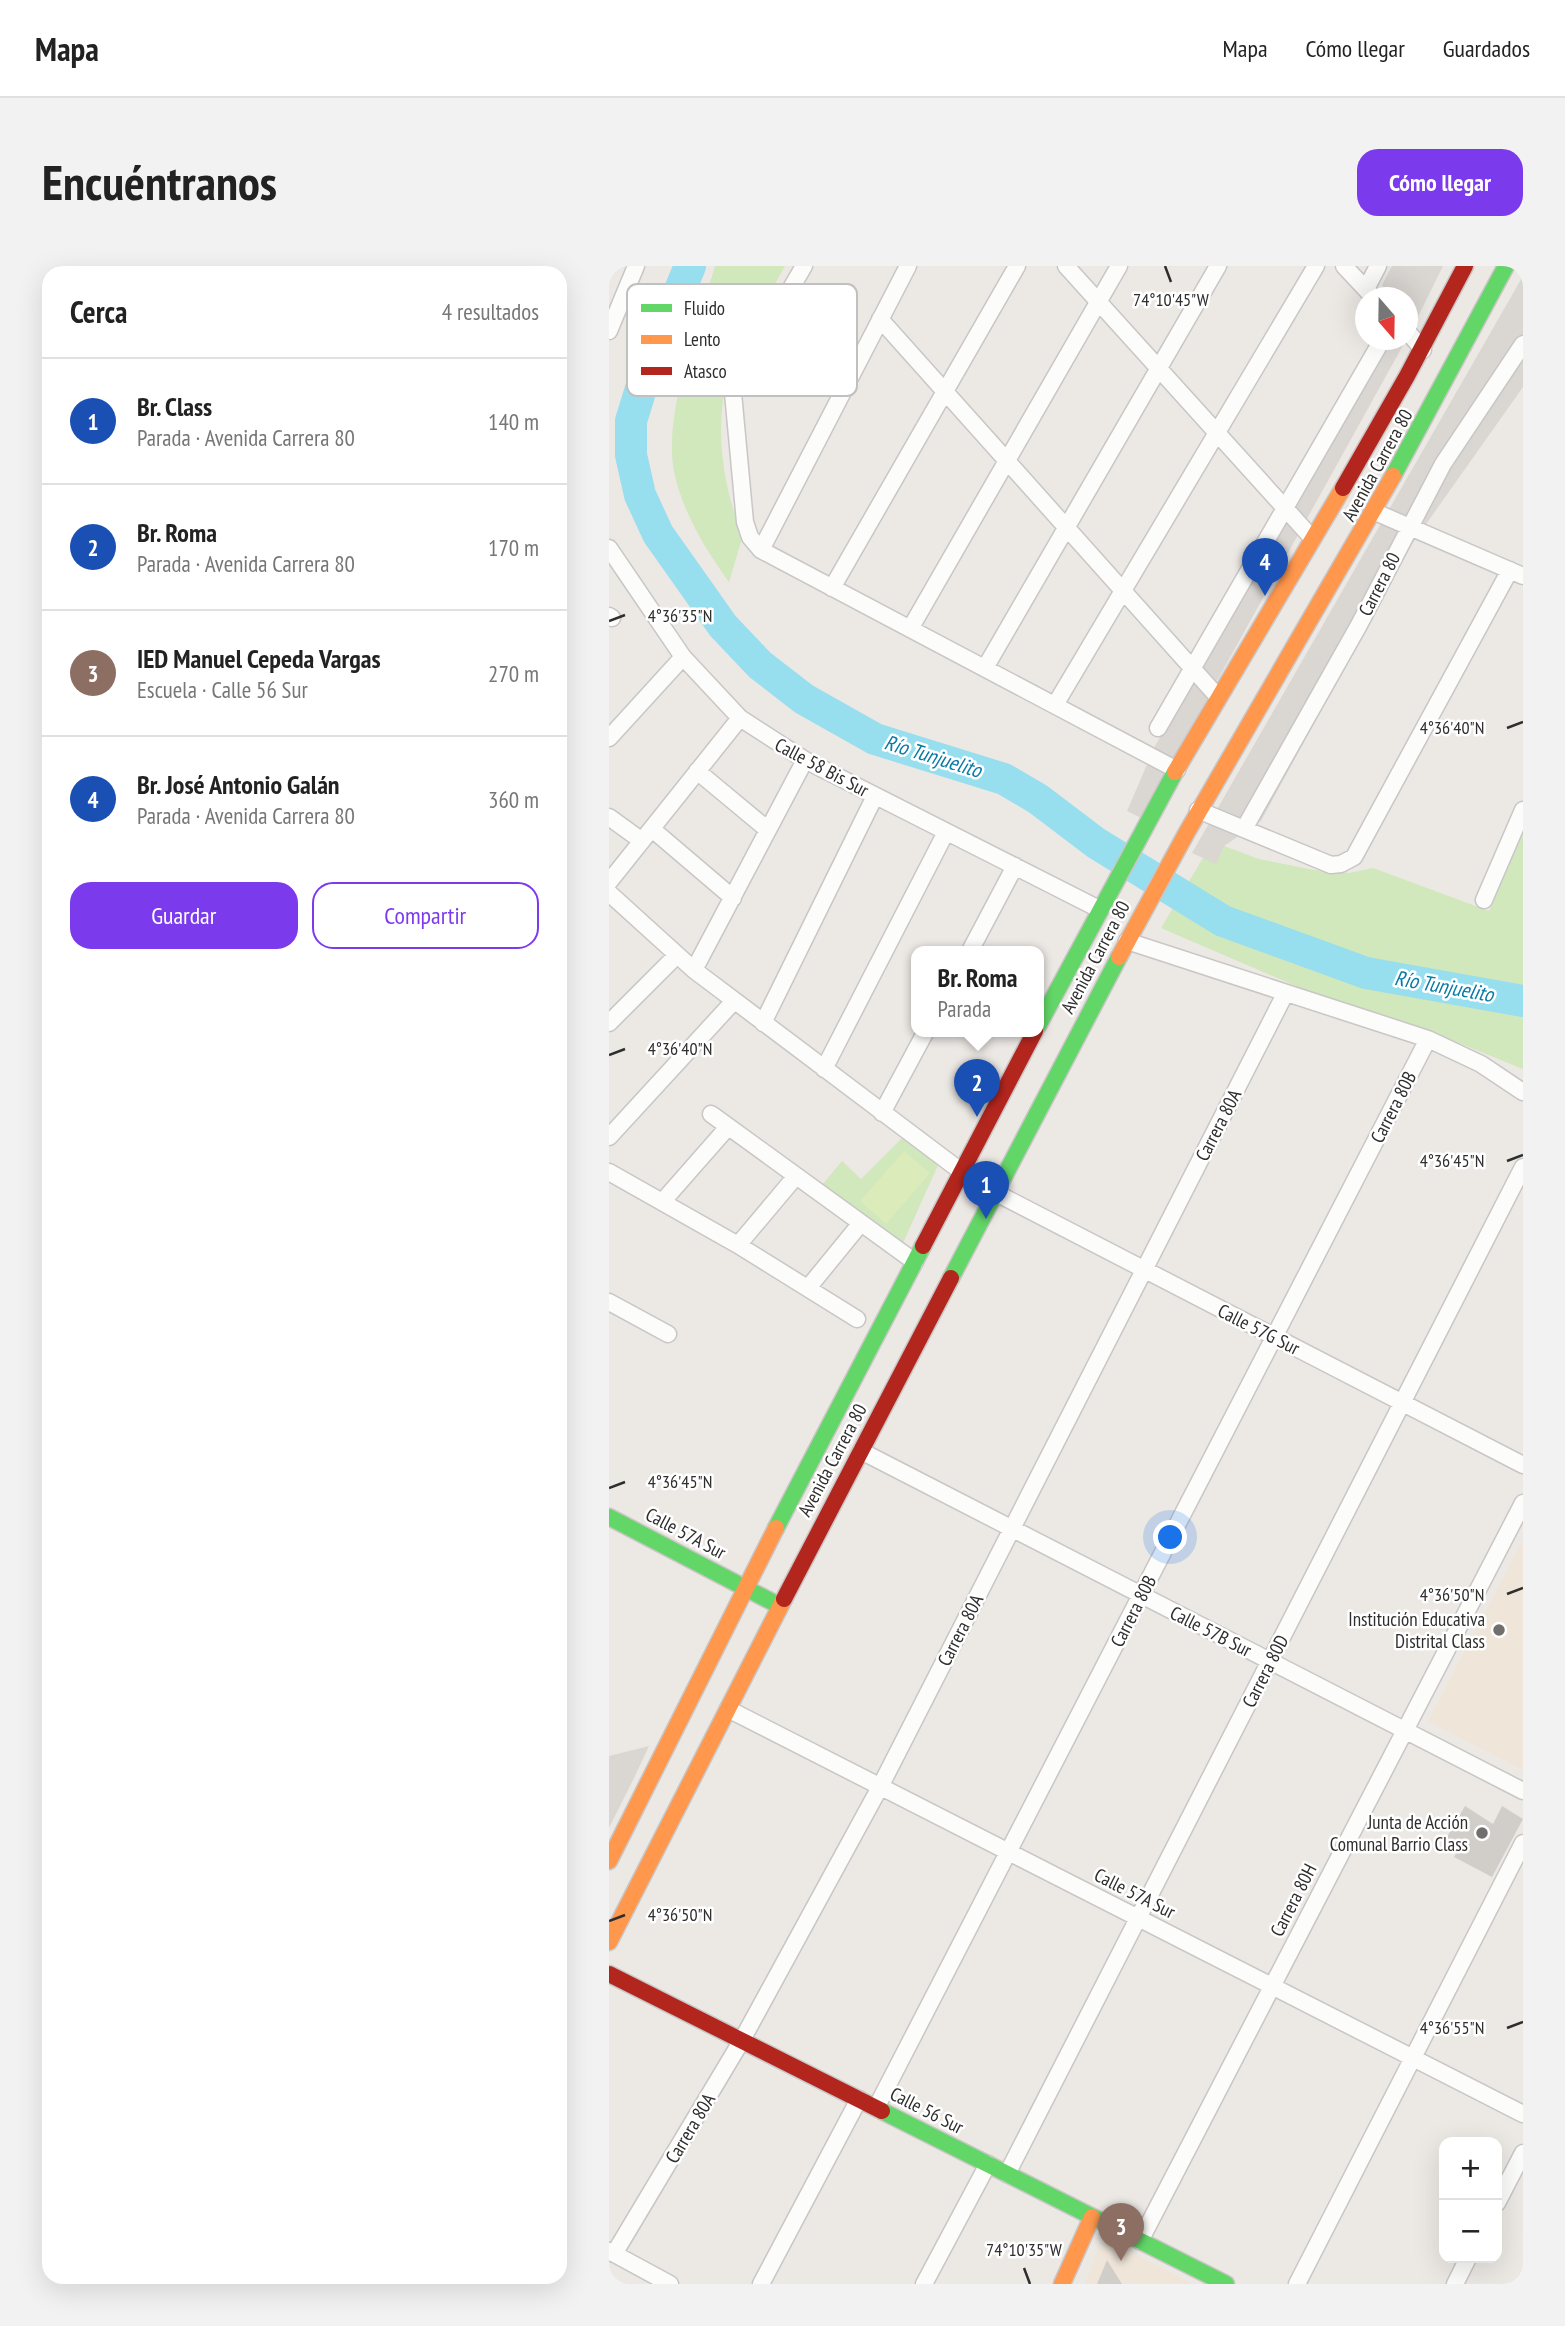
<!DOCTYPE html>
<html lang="es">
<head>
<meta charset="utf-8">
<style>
  :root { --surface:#fff; --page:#f2f2f2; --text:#222; --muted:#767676; --line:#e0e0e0; --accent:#7c3aed }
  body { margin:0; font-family:"PT Sans Narrow",sans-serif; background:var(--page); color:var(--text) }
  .controls { position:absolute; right:21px; bottom:21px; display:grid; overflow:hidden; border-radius:14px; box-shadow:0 7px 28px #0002 }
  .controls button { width:63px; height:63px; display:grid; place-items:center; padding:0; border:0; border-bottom:2px solid var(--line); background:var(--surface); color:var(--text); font:35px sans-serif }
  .compass { position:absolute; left:746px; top:21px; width:63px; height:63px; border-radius:50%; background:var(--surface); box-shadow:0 7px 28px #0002; rotate:160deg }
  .you { position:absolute; left:562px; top:1272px; width:24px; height:24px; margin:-18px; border:5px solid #fff; border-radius:50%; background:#1a73e8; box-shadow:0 0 0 10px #1a73e833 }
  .badge { display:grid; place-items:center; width:46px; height:46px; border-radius:50%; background:var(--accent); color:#fff; font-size:23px; font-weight:700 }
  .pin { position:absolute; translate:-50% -58px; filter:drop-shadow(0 2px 4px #0008) }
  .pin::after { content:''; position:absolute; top:37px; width:24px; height:21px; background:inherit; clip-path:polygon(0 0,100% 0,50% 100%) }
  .popup { position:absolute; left:302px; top:680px; width:133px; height:91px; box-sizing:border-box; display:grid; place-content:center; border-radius:14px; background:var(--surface); filter:drop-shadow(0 2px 5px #0005); font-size:23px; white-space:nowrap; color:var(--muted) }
  .popup b { font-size:26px; color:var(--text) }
  .popup::after { content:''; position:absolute; left:50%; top:100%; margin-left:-14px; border:14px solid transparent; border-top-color:var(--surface) }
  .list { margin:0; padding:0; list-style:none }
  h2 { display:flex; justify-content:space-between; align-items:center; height:91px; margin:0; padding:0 28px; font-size:30px }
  h2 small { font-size:23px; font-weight:400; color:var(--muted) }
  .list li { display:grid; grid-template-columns:46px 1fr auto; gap:21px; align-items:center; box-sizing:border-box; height:126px; padding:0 28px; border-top:2px solid var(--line) }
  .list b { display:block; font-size:26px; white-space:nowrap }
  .list p { margin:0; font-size:23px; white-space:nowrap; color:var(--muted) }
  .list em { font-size:23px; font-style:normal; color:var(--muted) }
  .actions { display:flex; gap:14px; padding:21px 28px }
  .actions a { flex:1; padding:16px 0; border:2px solid var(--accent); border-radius:21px; text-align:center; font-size:24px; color:var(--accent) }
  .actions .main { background:var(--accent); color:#fff }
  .map { position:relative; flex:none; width:914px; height:2018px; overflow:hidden; border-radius:21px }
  header { display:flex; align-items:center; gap:42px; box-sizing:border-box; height:98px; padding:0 35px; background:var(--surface); border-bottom:2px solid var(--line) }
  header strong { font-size:33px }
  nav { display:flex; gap:38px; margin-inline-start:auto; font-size:24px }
  .intro { display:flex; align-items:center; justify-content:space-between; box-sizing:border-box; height:168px; padding:0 42px }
  h1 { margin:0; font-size:49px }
  .button { padding:18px 32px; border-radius:21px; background:var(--accent); color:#fff; font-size:24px; font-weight:700 }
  main { display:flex; gap:42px; padding:0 42px }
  aside { flex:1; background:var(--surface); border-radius:21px; box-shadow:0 7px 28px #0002 }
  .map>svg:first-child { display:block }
</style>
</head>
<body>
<header>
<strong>Mapa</strong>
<nav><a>Mapa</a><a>Cómo llegar</a><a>Guardados</a></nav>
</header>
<div class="intro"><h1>Encuéntranos</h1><a class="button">Cómo llegar</a></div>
<main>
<aside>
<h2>Cerca<small>4 resultados</small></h2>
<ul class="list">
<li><span class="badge" style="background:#1a4fb4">1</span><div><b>Br. Class</b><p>Parada · Avenida Carrera 80</p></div><em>140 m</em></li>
<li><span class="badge" style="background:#1a4fb4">2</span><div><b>Br. Roma</b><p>Parada · Avenida Carrera 80</p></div><em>170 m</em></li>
<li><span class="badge" style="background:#8d6e63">3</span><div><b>IED Manuel Cepeda Vargas</b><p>Escuela · Calle 56 Sur</p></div><em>270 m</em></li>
<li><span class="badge" style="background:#1a4fb4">4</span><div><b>Br. José Antonio Galán</b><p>Parada · Avenida Carrera 80</p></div><em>360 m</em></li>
</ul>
<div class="actions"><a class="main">Guardar</a><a>Compartir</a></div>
</aside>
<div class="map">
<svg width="914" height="2018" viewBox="0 0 914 2018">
  <rect width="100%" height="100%" fill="#ece8e4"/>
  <path fill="#efe6d9" d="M914 1274V1504L819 1455Z
    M494 1971 583 2018H476Z"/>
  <path fill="#d1e7bc" d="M106 0H176C157 34 135 68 121 105 104 154 113 223 134 269L120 316C96 283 73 245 65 205 54 147 90 56 106 0Z
    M914 568V803L818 764 736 741 552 662 594 592 615 580 650 593 705 604 740 607 764 602 880 645Z
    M295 870 330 897 294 977 213 919 233 895 252 913Z"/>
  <path fill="#dcebba" d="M295 885 321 907 277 958 251 935Z"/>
  <path fill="#dad6d2" d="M783 0H834L799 71V32L781 31 773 19Z
    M914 10V121L803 278 652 555 615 580 607 598 583 587Z
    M782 74H797L532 552 518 545 546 480Z
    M40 1480 25 1512 0 1562V1490Z"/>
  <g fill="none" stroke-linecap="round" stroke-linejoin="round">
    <path stroke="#97deee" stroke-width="32" d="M81 0 38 103 22 155V189L31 229 49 268 114 360 151 399 195 433 266 473 395 513 429 533 487 577 614 655 757 707 914 735"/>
  </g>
  <path fill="#d1ceca" d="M856 1540 884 1558 893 1540 914 1553 883 1611 845 1591 849 1584 835 1576Z
    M498 1994 513 2018H488Z"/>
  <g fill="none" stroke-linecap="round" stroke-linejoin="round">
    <g stroke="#c8c6c6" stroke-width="19">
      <path id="street" d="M195 0 136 101 124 127 136 256 141 271 152 284 568 504
        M457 0 703 272
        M735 0 765 32
        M757 23 769 0
        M271 53 609 431
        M0 65 27 0
        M799 66 814 84
        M766 246 914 310
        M0 282 74 391 131 452 196 494 490 643
        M152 284 299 0
        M223 322 408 0
        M0 350 3 352
        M301 363 510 0
        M376 402 609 0
        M446 439 707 0
        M549 462 773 74
        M0 472 74 391
        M88 505 159 564
        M589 544 722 599 732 598 745 591 901 304
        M0 551 33 575
        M43 563 124 632
        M635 563 750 359 834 198 914 78
        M0 616 131 452
        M0 627 85 704 353 906
        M875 634 914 544
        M518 675 819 773 872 798 914 826
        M361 685 406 600
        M85 704 196 494
        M0 757 68 689
        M154 757 266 530
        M215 803 337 566
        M273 847 317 765
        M102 848 306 996
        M0 871 125 735
        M0 906 129 979 248 1053
        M387 927 914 1199
        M54 935 119 861
        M129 979 187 910
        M199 1022 252 957
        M0 1036 59 1068
        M252 1185 914 1525
        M119 1443 914 1848
        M267 1842 819 773
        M398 1908 914 901
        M888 1937 914 1887
        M531 1975 914 1237
        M0 1985 61 2018
        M5 1988 133 1774 271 1521 676 728
        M152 2018 250 1833
        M315 2018 379 1898
        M688 2018 914 1577
        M846 2018 859 1992"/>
    </g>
    <g stroke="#c8c6c6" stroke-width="19">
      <path id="fast" d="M784 210 897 0
        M429 760 566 506
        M342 1012 510 691
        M0 1251 171 1340
        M167 1262 314 980
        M273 1845 617 2018"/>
    </g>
    <g stroke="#c8c6c6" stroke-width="19">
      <path id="slow" d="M566 506 734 222
        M510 691 578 566 784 210
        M0 1595 167 1262
        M0 1676 175 1333
        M453 2018 483 1951"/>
    </g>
    <g stroke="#c8c6c6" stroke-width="19">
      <path id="jam" d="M734 222 798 110 856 0
        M314 980 426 765
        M175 1333 342 1012
        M0 1708 273 1845"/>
    </g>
    <use href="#street" stroke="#fcfcfb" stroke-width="16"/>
    <use href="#fast" stroke="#63d668" stroke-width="16"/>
    <use href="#slow" stroke="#ff974d" stroke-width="16"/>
    <use href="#jam" stroke="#b3261e" stroke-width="16"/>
  </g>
  <path fill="none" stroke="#2e2e2e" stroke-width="2.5" d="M556 0 562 16M0 355 16 349M898 462 914 456M0 789 16 783M898 895 914 889M0 1222 16 1216M898 1328 914 1322M0 1655 16 1649M898 1762 914 1756M415 2002 421 2018"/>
  <g fill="#706f6e" stroke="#fff" stroke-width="2.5">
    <circle cx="890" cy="1364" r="7"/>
    <circle cx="873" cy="1567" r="7"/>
  </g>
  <g text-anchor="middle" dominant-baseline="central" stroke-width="5" stroke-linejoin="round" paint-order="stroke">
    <g font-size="19" fill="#2e2e2e" stroke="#fff">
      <text transform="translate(768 199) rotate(-61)">Avenida Carrera 80</text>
      <text transform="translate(770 318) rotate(-63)">Carrera 80</text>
      <text transform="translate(213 501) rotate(28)">Calle 58 Bis Sur</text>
      <text transform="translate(486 691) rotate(-62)">Avenida Carrera 80</text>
      <text transform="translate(784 841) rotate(-63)">Carrera 80B</text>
      <text transform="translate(609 859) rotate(-63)">Carrera 80A</text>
      <text transform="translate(650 1063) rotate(27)">Calle 57G Sur</text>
      <text transform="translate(223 1194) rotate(-62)">Avenida Carrera 80</text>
      <text transform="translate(77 1267) rotate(28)">Calle 57A Sur</text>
      <text transform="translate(524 1345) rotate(-63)">Carrera 80B</text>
      <text transform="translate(351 1364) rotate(-63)">Carrera 80A</text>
      <text transform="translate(602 1365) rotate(27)">Calle 57B Sur</text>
      <text transform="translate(656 1405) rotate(-63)">Carrera 80D</text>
      <text transform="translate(526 1627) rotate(27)">Calle 57A Sur</text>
      <text transform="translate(684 1634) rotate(-63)">Carrera 80H</text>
      <text transform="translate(318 1844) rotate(27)">Calle 56 Sur</text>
      <text transform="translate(81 1862) rotate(-59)">Carrera 80A</text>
    </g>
    <g font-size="19" fill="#2e2e2e" stroke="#fff" text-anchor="end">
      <text x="876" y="1353">Institución Educativa<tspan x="876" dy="22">Distrital Class</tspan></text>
      <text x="859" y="1556">Junta de Acción<tspan x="859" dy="22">Comunal Barrio Class</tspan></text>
    </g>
    <g font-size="21" font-style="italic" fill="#0a7ba6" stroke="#fff">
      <text transform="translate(324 490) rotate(17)">Río Tunjuelito</text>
      <text transform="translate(835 720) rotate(10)">Río Tunjuelito</text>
    </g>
  </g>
  <rect x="18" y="18" width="230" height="112" rx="10" fill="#fff" stroke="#c0c0c0" stroke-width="2"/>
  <rect x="32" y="38" width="31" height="8" fill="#63d668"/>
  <rect x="32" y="69" width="31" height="9" fill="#ff974d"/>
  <rect x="32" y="101" width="31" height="8" fill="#b3261e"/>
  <g font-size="19" fill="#2e2e2e">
    <text x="75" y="49">Fluido</text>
    <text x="75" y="80">Lento</text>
    <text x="75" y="112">Atasco</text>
  </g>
  <g font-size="18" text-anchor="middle" fill="#2e2e2e" stroke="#fff" stroke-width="5" stroke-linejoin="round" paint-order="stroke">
    <text x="562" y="40">74°10'45"W</text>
    <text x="71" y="356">4°36'35"N</text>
    <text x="843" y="468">4°36'40"N</text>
    <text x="71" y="789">4°36'40"N</text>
    <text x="843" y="901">4°36'45"N</text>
    <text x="71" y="1222">4°36'45"N</text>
    <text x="843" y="1335">4°36'50"N</text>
    <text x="71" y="1655">4°36'50"N</text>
    <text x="843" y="1768">4°36'55"N</text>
    <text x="415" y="1990">74°10'35"W</text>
  </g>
</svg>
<div class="controls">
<button>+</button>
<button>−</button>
</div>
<svg class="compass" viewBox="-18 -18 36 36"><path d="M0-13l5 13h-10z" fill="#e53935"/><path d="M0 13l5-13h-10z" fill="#767676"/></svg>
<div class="you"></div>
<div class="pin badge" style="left:377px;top:953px;background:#1a4fb4">1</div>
<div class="pin badge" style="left:368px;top:851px;background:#1a4fb4">2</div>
<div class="popup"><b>Br. Roma</b>Parada</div>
<div class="pin badge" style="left:512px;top:1995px;background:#8d6e63">3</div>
<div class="pin badge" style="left:656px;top:330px;background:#1a4fb4">4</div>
</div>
</main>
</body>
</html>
